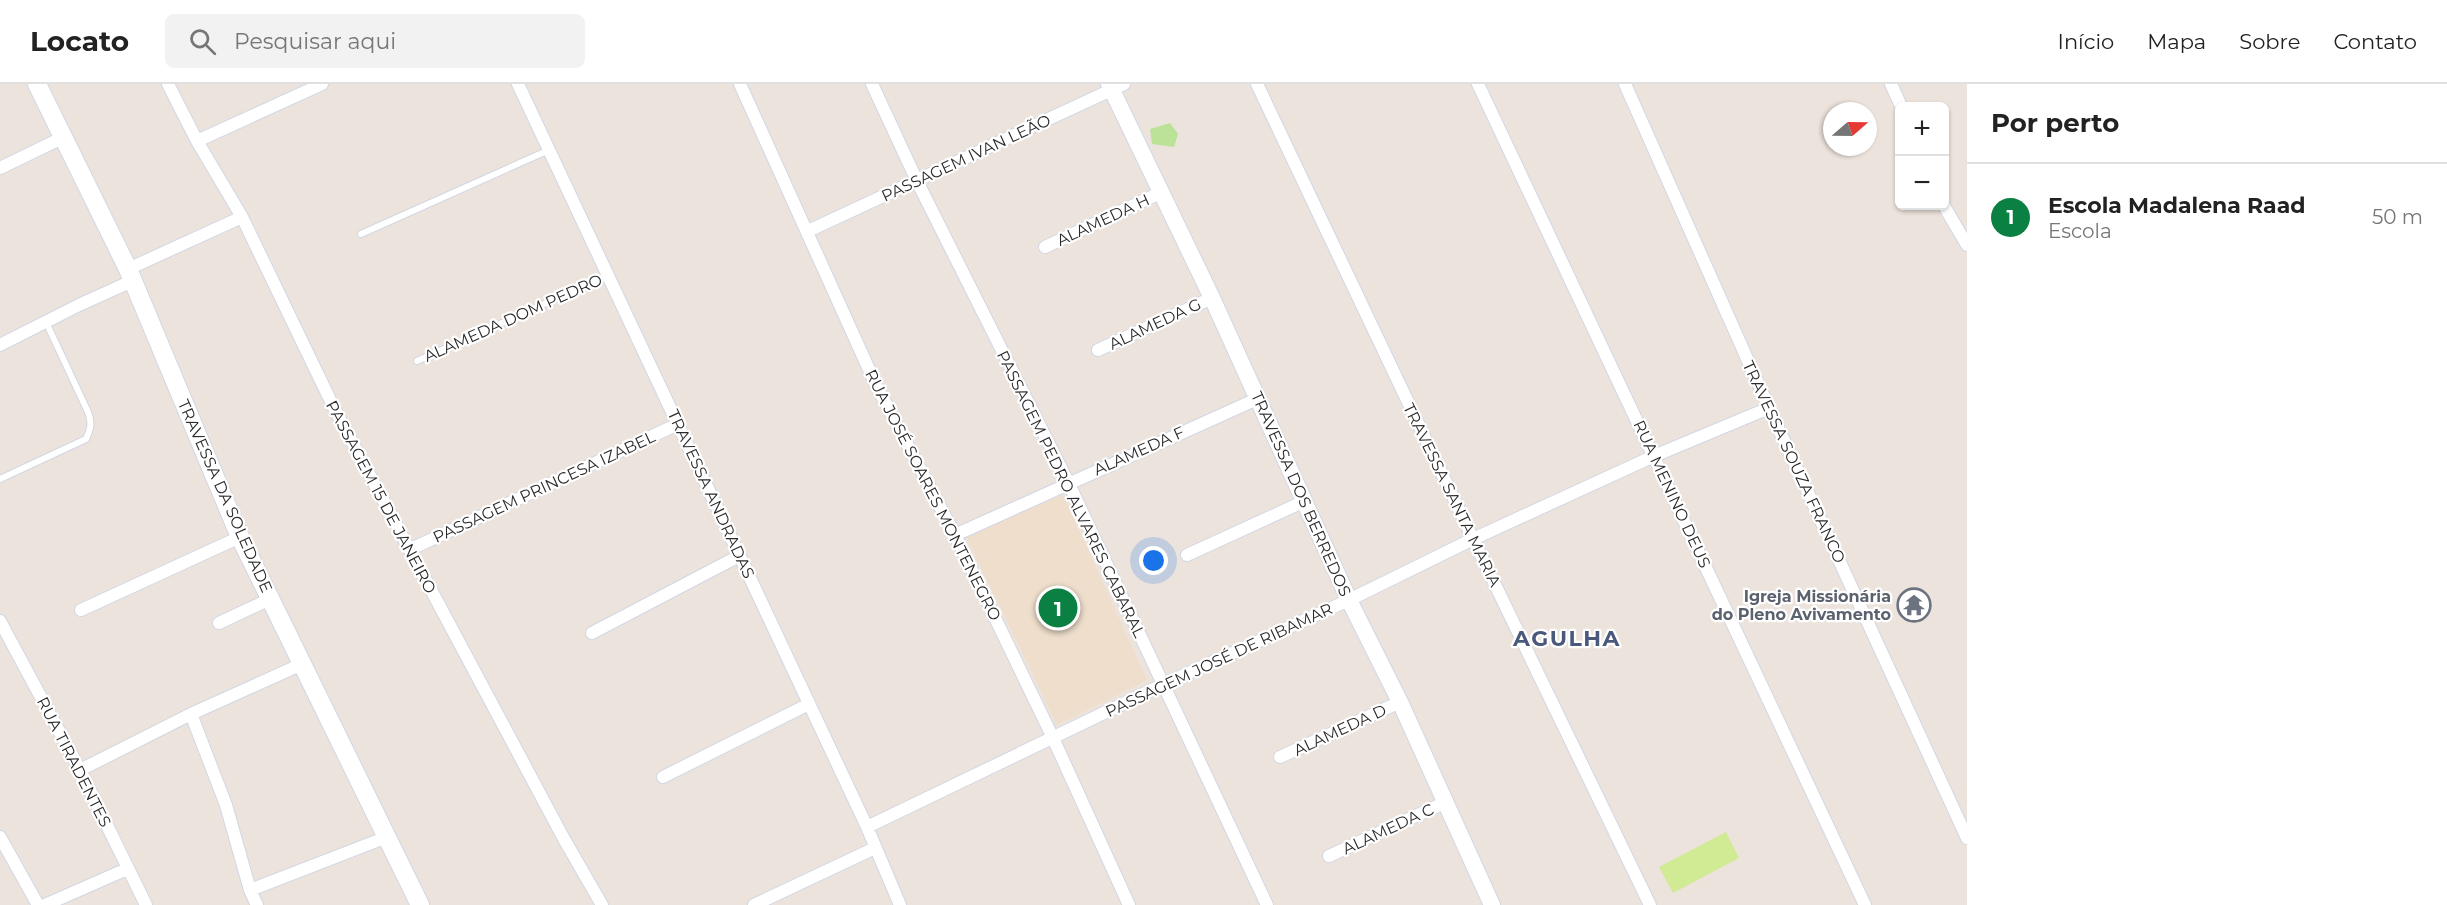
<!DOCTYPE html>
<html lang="pt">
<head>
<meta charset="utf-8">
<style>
  :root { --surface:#fff; --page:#f2f2f2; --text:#222; --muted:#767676; --line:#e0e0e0; --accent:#0b8043 }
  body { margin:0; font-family:Montserrat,sans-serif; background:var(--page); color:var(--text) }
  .controls { position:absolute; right:18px; top:18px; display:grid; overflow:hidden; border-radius:9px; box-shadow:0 2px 4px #0004 }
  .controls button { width:54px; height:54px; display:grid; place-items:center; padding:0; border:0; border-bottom:2px solid var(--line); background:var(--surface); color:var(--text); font:30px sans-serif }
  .compass { position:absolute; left:1823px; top:18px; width:54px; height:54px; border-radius:50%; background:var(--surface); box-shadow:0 2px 4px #0004; rotate:70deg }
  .you { position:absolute; left:1154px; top:477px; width:21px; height:21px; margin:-15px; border:4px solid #fff; border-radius:50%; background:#1a73e8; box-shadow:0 0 0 9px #1a73e833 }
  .badge { display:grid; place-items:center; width:39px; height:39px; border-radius:50%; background:var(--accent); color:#fff; font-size:20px; font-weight:700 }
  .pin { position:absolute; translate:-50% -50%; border:3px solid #fff; box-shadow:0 2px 6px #0006 }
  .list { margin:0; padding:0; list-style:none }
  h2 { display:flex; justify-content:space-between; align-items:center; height:78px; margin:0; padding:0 24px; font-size:26px }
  h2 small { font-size:20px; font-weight:400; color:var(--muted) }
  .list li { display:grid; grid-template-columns:39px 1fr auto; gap:18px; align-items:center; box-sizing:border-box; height:108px; padding:0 24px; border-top:2px solid var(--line) }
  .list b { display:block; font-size:22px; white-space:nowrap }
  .list p { margin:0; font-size:20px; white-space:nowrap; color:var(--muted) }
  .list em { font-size:20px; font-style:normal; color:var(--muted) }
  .icon { flex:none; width:33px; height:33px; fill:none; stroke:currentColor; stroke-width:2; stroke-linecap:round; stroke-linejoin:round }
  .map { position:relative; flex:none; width:1967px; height:821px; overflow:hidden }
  header { display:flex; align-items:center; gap:36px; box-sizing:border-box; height:84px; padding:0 30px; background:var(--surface); border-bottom:2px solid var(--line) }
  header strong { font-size:28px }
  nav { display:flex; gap:33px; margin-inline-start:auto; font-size:21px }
  .search { width:420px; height:54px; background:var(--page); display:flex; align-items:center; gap:15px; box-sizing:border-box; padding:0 21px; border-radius:9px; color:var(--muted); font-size:22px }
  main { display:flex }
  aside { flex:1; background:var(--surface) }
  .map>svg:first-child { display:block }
</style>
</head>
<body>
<header>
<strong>Locato</strong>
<div class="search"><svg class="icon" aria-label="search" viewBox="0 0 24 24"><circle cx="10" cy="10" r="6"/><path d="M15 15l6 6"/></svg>Pesquisar aqui</div>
<nav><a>Início</a><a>Mapa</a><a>Sobre</a><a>Contato</a></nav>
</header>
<main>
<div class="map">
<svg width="1967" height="821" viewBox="0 0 1967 821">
  <rect width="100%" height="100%" fill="#ece3dc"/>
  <path fill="#eedecb" d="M1063 411 1147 596 1057 641 966 452Z"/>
  <path fill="#bbe398" d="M1170 39 1178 50 1174 63 1152 60 1150 45Z"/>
  <path fill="#d1ea94" d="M1726 748 1739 774 1673 809 1659 783Z"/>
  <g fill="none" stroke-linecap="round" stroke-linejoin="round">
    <g stroke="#d1d7e3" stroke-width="8">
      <path id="service" d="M361 150 549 66
        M417 277 609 191
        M0 395 86 355C91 344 92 339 88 328L46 238"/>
    </g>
    <g stroke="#d1d7e3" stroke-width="14">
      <path id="minor" d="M168 0 197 57 242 133 335 326 564 755 602 821
        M518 0 867 743 900 821
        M740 0 876 301 955 451 1053 654 1129 821
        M872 0 917 97 1068 398 1267 821
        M1257 0 1473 455 1650 821
        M1478 0 1865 821
        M1625 0 1769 324 1967 754
        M1891 0 1901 22
        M197 57 322 0
        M0 84 64 53
        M1944 122 1967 161
        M808 147 1124 0
        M1045 163 1162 108
        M128 185 242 133
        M0 261 79 221 132 197
        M1098 266 1212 214
        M955 451 1257 315
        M411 465 678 340
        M1187 471 1305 417
        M81 526 240 453
        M0 537 80 686 146 821
        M219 539 270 515
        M592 549 739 472
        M191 630 226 721 250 806 257 821
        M1280 673 1400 618
        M80 686 191 630 302 580
        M663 693 809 620
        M867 743 1162 601 1349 516 1473 455 1654 372 1769 324
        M0 753 38 821
        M1329 772 1446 718
        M250 806 387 753
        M45 821 127 785
        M754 821 875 764"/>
    </g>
    <g stroke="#d1d7e3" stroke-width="18">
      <path id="tertiary" d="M1109 0 1212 214 1349 516 1400 618 1492 821"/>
    </g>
    <g stroke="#d1d7e3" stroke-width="20">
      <path id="secondary" d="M37 0 128 185 240 453 420 821"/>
    </g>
    <use href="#service" stroke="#fff" stroke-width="6"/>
    <use href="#minor" stroke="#fff" stroke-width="12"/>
    <use href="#tertiary" stroke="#fff" stroke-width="16"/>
    <use href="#secondary" stroke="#fff" stroke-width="18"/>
  </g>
  <defs>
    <g id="temple-ring" transform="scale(1.725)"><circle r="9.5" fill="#fff" stroke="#6b7280" stroke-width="1.5"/><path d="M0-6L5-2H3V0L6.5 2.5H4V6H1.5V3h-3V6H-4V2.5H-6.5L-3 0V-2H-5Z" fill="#6b7280"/></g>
  </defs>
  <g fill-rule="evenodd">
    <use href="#temple-ring" x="1914" y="521"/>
  </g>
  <g text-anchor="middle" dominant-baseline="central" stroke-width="4.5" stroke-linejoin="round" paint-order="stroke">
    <g font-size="16" fill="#2a2a2a" stroke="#fff">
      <text transform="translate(966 74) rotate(-25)">PASSAGEM IVAN LEÃO</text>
      <text transform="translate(1103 136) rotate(-25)">ALAMEDA H</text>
      <text transform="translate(513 234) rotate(-24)">ALAMEDA DOM PEDRO</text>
      <text transform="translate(1155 240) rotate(-25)">ALAMEDA G</text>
      <text transform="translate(1139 367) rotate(-24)">ALAMEDA F</text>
      <text transform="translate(1794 378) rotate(65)">TRAVESSA SOUZA FRANCO</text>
      <text transform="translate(544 403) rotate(-25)">PASSAGEM PRINCESA IZABEL</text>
      <text transform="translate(711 410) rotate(65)">TRAVESSA ANDRADAS</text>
      <text transform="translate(1071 410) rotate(64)">PASSAGEM PEDRO ALVARES CABARAL</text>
      <text transform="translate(1301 410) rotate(66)">TRAVESSA DOS BERREDOS</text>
      <text transform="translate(1672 410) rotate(65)">RUA MENINO DEUS</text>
      <text transform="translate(933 411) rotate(63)">RUA JOSÉ SOARES MONTENEGRO</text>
      <text transform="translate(1452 411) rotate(64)">TRAVESSA SANTA MARIA</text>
      <text transform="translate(225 412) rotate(66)">TRAVESSA DA SOLEDADE</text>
      <text transform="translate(381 413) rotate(62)">PASSAGEM 15 DE JANEIRO</text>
      <text transform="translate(1219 576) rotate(-25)">PASSAGEM JOSÉ DE RIBAMAR</text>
      <text transform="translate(1340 646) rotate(-25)">ALAMEDA D</text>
      <text transform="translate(74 678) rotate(63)">RUA TIRADENTES</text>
      <text transform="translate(1388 745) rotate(-25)">ALAMEDA C</text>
    </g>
    <g font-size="16" font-weight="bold" fill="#5b616d" stroke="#fff" text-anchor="end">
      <text x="1891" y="512">Igreja Missionária<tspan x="1891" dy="18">do Pleno Avivamento</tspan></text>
    </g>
    <g font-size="22" font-weight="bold" letter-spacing="1.5" fill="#4a597b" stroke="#fff">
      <text x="1567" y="554">AGULHA</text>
    </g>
  </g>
</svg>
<div class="controls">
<button>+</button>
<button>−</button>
</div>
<svg class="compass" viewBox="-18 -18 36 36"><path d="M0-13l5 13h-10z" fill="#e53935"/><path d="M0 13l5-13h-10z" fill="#767676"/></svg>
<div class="you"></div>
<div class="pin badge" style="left:1058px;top:524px">1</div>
</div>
<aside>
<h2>Por perto<small></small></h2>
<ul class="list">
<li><span class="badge">1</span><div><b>Escola Madalena Raad</b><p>Escola</p></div><em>50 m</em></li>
</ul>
</aside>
</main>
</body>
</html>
